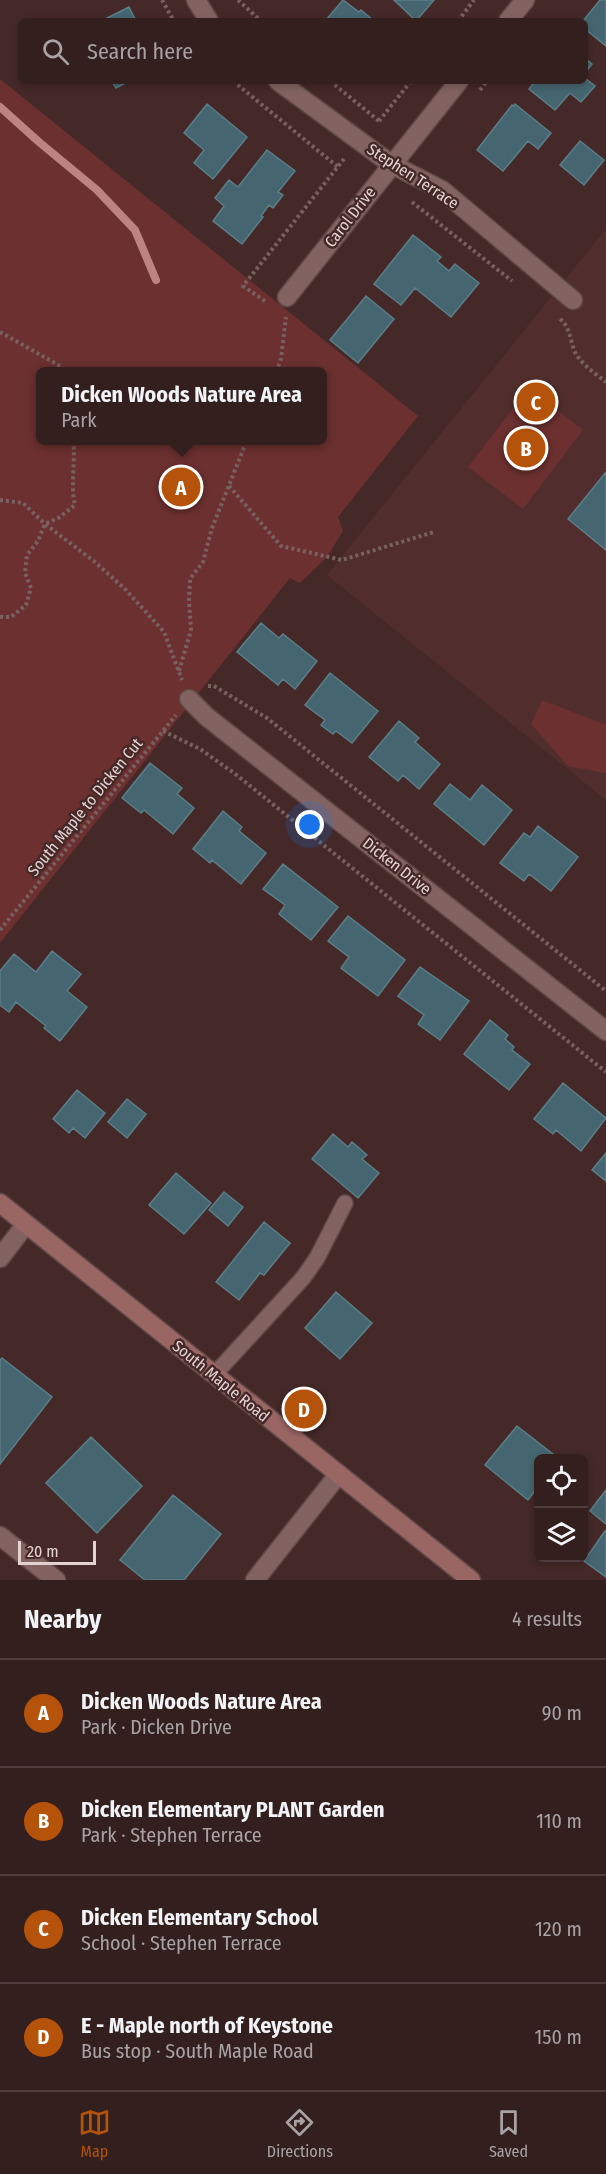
<!DOCTYPE html>
<html lang="en">
<head>
<meta charset="utf-8">
<style>
  :root { --surface:#331f1e; --page:#3b2727; --text:#f1f3f6; --muted:#a9a2a4; --line:#4e3d3c; --accent:#b45309 }
  body { margin:0; font-family:"Fira Sans Condensed",sans-serif; background:var(--page); color:var(--text) }
  .controls { position:absolute; right:18px; bottom:18px; display:grid; overflow:hidden; border-radius:9px; box-shadow:0 3px 9px #0003 }
  .controls button { width:54px; height:54px; display:grid; place-items:center; padding:0; border:0; border-bottom:2px solid var(--line); background:var(--surface); color:var(--text); font:30px sans-serif }
  .scale { position:absolute; left:18px; bottom:15px; width:78px; box-sizing:border-box; padding-left:6px; border:3px solid #e4d2d1; border-top:0; font-size:16px; line-height:21px; white-space:nowrap; color:#e4d2d1; -webkit-text-stroke:4px #442928; paint-order:stroke }
  .you { position:absolute; left:310px; top:825px; width:21px; height:21px; margin:-15px; border:4px solid #fff; border-radius:50%; background:#1a73e8; box-shadow:0 0 0 9px #1a73e833 }
  .badge { display:grid; place-items:center; width:39px; height:39px; border-radius:50%; background:var(--accent); color:#fff; font-size:20px; font-weight:700 }
  .pin { position:absolute; translate:-50% -50%; border:3px solid #fff; box-shadow:0 2px 6px #0006 }
  .popup { position:absolute; left:36px; top:367px; width:291px; height:78px; box-sizing:border-box; display:grid; place-content:center; border-radius:9px; background:var(--surface); filter:drop-shadow(0 2px 4px #0005); font-size:20px; white-space:nowrap; color:var(--muted) }
  .popup b { font-size:22px; color:var(--text) }
  .popup::after { content:''; position:absolute; left:50%; top:100%; margin-left:-12px; border:12px solid transparent; border-top-color:var(--surface) }
  .list { margin:0; padding:0; list-style:none }
  h2 { display:flex; justify-content:space-between; align-items:center; height:78px; margin:0; padding:0 24px; font-size:26px }
  h2 small { font-size:20px; font-weight:400; color:var(--muted) }
  .list li { display:grid; grid-template-columns:39px 1fr auto; gap:18px; align-items:center; box-sizing:border-box; height:108px; padding:0 24px; border-top:2px solid var(--line) }
  .list b { display:block; font-size:22px; white-space:nowrap }
  .list p { margin:0; font-size:20px; white-space:nowrap; color:var(--muted) }
  .list em { font-size:20px; font-style:normal; color:var(--muted) }
  .icon { flex:none; width:33px; height:33px; fill:none; stroke:currentColor; stroke-width:2; stroke-linecap:round; stroke-linejoin:round }
  .map { position:relative; flex:none; width:606px; height:1580px; overflow:hidden }
  .search { position:absolute; background:var(--surface); box-shadow:0 3px 9px #0003; left:18px; right:18px; top:18px; height:66px; display:flex; align-items:center; gap:15px; box-sizing:border-box; padding:0 21px; border-radius:9px; color:var(--muted); font-size:22px }
  .sheet { height:510px; background:var(--surface) }
  nav { display:flex; justify-content:space-around; align-items:center; box-sizing:border-box; height:84px; border-top:2px solid var(--line); background:var(--surface); font-size:16px; color:var(--muted) }
  nav a { display:grid; justify-items:center; gap:3px }
  nav .on { color:var(--accent) }
  .map>svg:first-child { display:block }
</style>
</head>
<body>
<div class="map">
<svg width="606" height="1580" viewBox="0 0 606 1580">
  <rect width="100%" height="100%" fill="#442928"/>
  <path fill="#512e2d" d="M606 229V800L327 575Z"/>
  <path fill="#6c3030" fill-rule="evenodd" d="M0 79 418 416 338 517 343 531 327 557 300 583 290 578 0 943ZM40 372H322V440H40Z
    M529 388 583 430 523 509 468 467Z
    M542 700 606 725V773L568 766 531 724Z"/>
  <g fill="none" stroke-linecap="round" stroke-linejoin="round">
    <path stroke="#bd8382" stroke-width="8" d="M0 107 39 142 97 190 135 230 156 280"/>
  </g>
  <path fill="#456670" stroke="#5c7e88" stroke-width="1.5" d="M343 0 359 12 361 10 374 21H325Z
    M394 0H434L416 21Z
    M600 0H606V46L585 29V21H583Z
    M129 7 136 21H101Z
    M585 58 592 64 585 73Z
    M585 78 595 86 581 102 570 93 555 110 529 89 535 81H585Z
    M112 81H129L116 88Z
    M207 104 247 137 213 179 194 163 204 150 184 133Z
    M515 104 551 133 538 149 528 141 503 171 477 150 512 105 514 106Z
    M580 141 604 160 584 185 560 165Z
    M267 150 295 171 278 192 283 195 273 208 269 205 261 216 263 217 242 244 213 221 224 206 215 198 229 180 238 187Z
    M413 235 441 257 437 261 449 271 455 264 479 283 451 317 415 288 401 305 374 284Z
    M366 296 394 319 358 363 330 340Z
    M606 472V550L568 519Z
    M261 623 279 638 283 634 317 661 295 689 283 679 278 685 237 652Z
    M330 673 378 711 352 743 336 731 333 734 321 725 325 720 305 705Z
    M399 721 419 738 415 742 440 764 419 789 403 775 398 781 369 757Z
    M150 763 182 788 177 794 194 808 173 834 144 810 141 813 122 798Z
    M450 784 470 800 482 785 512 810 484 845 434 804Z
    M223 811 242 827 239 831 266 853 241 884 212 860 210 863 193 849Z
    M538 826 578 857 551 891 529 874 524 881 500 863 524 833 530 837Z
    M283 864 338 907 311 940 279 914 285 905 263 889Z
    M348 916 405 960 378 996 341 968 349 957 328 941Z
    M52 951 81 974 67 991 87 1007 60 1041 44 1028 46 1026 16 1002 9 1012 0 1005V971L14 954 36 972Z
    M420 967 469 1001 440 1040 418 1024 424 1015 398 996Z
    M490 1020 508 1035 505 1039 514 1047 512 1050 530 1064 509 1090 464 1054Z
    M563 1083 606 1118 581 1151 556 1130 553 1134 534 1119Z
    M77 1090 105 1113 85 1138 73 1128 69 1133 53 1119Z
    M127 1099 146 1114 127 1138 108 1122Z
    M333 1134 348 1147 352 1142 367 1155 362 1159 379 1173 358 1198 312 1159Z
    M606 1153V1181L592 1170Z
    M176 1173 211 1203 184 1234 149 1205Z
    M224 1192 243 1207 228 1226 209 1210Z
    M264 1222 290 1243 264 1275 260 1273 239 1300 216 1282Z
    M336 1292 372 1323 340 1359 305 1328Z
    M2 1358 52 1397 0 1464V1360Z
    M517 1426 558 1458H538V1487L528 1500 485 1465Z
    M91 1437 142 1486 97 1533 46 1483Z
    M606 1490V1524L590 1511Z
    M173 1495 221 1534 184 1580H145L120 1560Z
    M605 1531 606 1532V1577L584 1561Z"/>
  <g fill="none" stroke-linecap="round" stroke-linejoin="round">
    <g stroke="#5e4747" stroke-width="18">
      <path id="lane" d="M214 1375 303 1278 317 1258 345 1203"/>
    </g>
    <g stroke="#5e4747" stroke-width="21">
      <path id="street" d="M196 0 209 21
        M508 21 525 0
        M278 81 391 164 442 190 573 300
        M287 297 459 81
        M189 699 207 717 606 1031
        M0 1258 26 1224
        M0 1536 56 1580
        M255 1580 338 1475"/>
    </g>
    <g stroke="#5e4747" stroke-width="21">
      <path id="secondary" d="M0 1203 471 1580"/>
    </g>
    <path stroke="#796160" stroke-width="4" stroke-dasharray="3 3" stroke-linecap="butt" d="M162 0 174 21
      M238 0 261 21
      M458 21 474 0
      M233 81 338 167
      M330 81 379 121
      M480 90 487 81
      M379 121 411 81
      M412 202 512 281
      M265 301 243 286 344 159
      M560 319C570 327 570 339 574 350 580 364 595 373 606 382
      M0 332 62 367 64 372
      M276 372 281 359 286 317
      M229 486 281 546 342 560 434 532
      M0 500 23 503 45 524 95 562 125 589 164 632 182 680
      M0 617H11L26 605 31 588 25 573 27 555 38 541 45 524 60 517 75 505C70 484 76 462 73 440
      M179 671 191 630 189 601 190 579 203 562 212 528 247 440
      M208 686H214L267 718 606 991
      M163 731 200 749 234 773 606 1072
      M0 930 176 715"/>
    <use href="#lane" stroke="#826361" stroke-width="15"/>
    <use href="#street" stroke="#826361" stroke-width="18"/>
    <use href="#secondary" stroke="#9a6664" stroke-width="18"/>
  </g>
  <g text-anchor="middle" dominant-baseline="central" stroke-width="5" stroke-linejoin="round" paint-order="stroke">
    <g font-size="16" fill="#e4d2d1" stroke="#442928">
      <text transform="translate(413 176) rotate(33)">Stephen Terrace</text>
      <text transform="translate(350 217) rotate(-52)">Carol Drive</text>
      <text transform="translate(85 807) rotate(-51)">South Maple to Dicken Cut</text>
      <text transform="translate(397 866) rotate(38)">Dicken Drive</text>
      <text transform="translate(221 1381) rotate(39)">South Maple Road</text>
    </g>
  </g>
</svg>
<div class="controls">
<button><svg class="icon" aria-label="locate" viewBox="0 0 24 24"><circle cx="12" cy="12" r="6"/><path d="M12 2v4M12 18v4M2 12h4M18 12h4"/></svg></button>
<button><svg class="icon" aria-label="layers" viewBox="0 0 24 24"><path d="M12 4l9 5-9 5-9-5zM3 14l9 5 9-5"/></svg></button>
</div>
<div class="scale">20 m</div>
<div class="you"></div>
<div class="pin badge" style="left:181px;top:487px">A</div>
<div class="popup"><b>Dicken Woods Nature Area</b>Park</div>
<div class="pin badge" style="left:526px;top:448px">B</div>
<div class="pin badge" style="left:536px;top:402px">C</div>
<div class="pin badge" style="left:304px;top:1409px">D</div>
<div class="search"><svg class="icon" aria-label="search" viewBox="0 0 24 24"><circle cx="10" cy="10" r="6"/><path d="M15 15l6 6"/></svg>Search here</div>
</div>
<section class="sheet">
<h2>Nearby<small>4 results</small></h2>
<ul class="list">
<li><span class="badge">A</span><div><b>Dicken Woods Nature Area</b><p>Park · Dicken Drive</p></div><em>90 m</em></li>
<li><span class="badge">B</span><div><b>Dicken Elementary PLANT Garden</b><p>Park · Stephen Terrace</p></div><em>110 m</em></li>
<li><span class="badge">C</span><div><b>Dicken Elementary School</b><p>School · Stephen Terrace</p></div><em>120 m</em></li>
<li><span class="badge">D</span><div><b>E - Maple north of Keystone</b><p>Bus stop · South Maple Road</p></div><em>150 m</em></li>
</ul>
</section>
<nav>
<a class="on"><svg class="icon" aria-label="map" viewBox="0 0 24 24"><path d="M3 6l6-2 6 2 6-2v14l-6 2-6-2-6 2zM9 4v14M15 6v14"/></svg>Map</a>
<a><svg class="icon" aria-label="directions" viewBox="0 0 24 24"><path d="M12 3l9 9-9 9-9-9zM9 14v-3h6M13 9l2 2-2 2"/></svg>Directions</a>
<a><svg class="icon" aria-label="saved" viewBox="0 0 24 24"><path d="M7 4h10v16l-5-4-5 4z"/></svg>Saved</a>
</nav>
</body>
</html>
